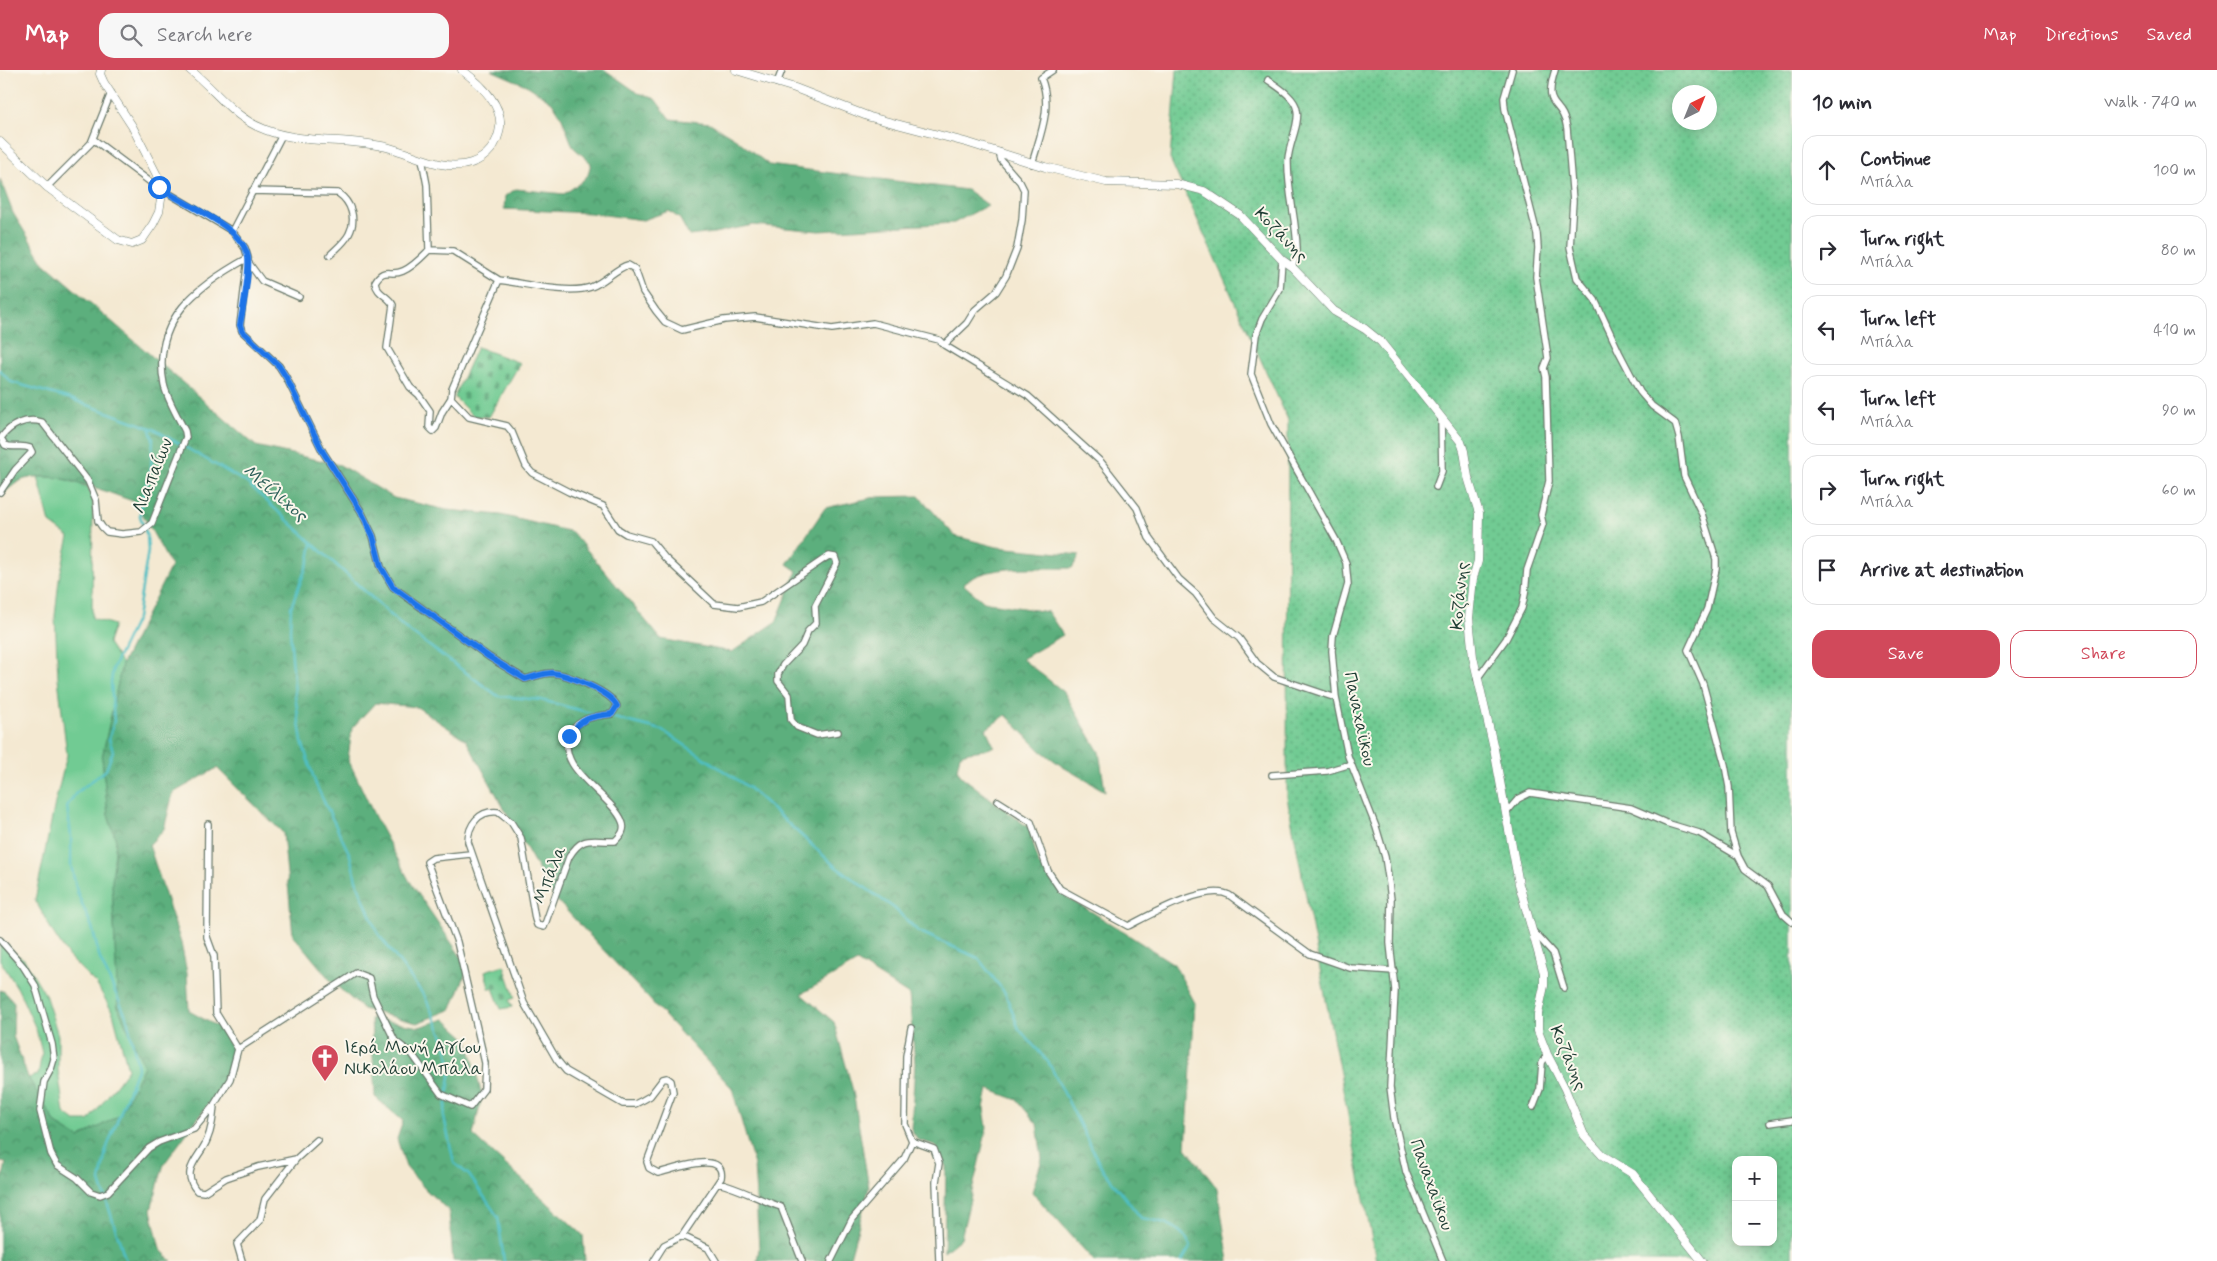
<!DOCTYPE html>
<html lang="en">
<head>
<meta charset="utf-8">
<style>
  :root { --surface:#fff; --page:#f7f7f7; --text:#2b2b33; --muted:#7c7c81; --line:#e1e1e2; --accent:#d1495b }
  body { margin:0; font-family:Mynerve,sans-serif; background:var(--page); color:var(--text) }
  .controls { position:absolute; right:15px; bottom:15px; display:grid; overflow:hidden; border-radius:10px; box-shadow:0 2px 12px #0003 }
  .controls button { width:45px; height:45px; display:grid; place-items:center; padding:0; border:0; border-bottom:1px solid var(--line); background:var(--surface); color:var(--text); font:25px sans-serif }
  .compass { position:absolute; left:1672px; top:15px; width:45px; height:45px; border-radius:50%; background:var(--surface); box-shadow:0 2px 12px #0003; rotate:43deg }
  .stop { position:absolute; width:15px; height:15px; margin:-11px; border:4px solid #1a73e8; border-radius:50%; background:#fff }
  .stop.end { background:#1a73e8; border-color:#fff; box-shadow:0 1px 5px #0008 }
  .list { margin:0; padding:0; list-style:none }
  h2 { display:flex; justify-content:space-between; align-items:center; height:65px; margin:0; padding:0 20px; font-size:21px }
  h2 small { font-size:16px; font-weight:400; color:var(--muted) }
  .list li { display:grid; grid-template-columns:32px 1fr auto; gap:15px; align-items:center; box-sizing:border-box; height:70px; margin:0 10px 10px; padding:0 10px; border:1px solid var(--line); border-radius:15px }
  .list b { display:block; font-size:19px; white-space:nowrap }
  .list p { margin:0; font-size:16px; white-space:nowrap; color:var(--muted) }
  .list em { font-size:16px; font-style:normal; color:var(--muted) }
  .actions { display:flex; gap:10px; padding:15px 20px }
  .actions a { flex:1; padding:11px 0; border:1px solid var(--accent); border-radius:15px; text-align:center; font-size:18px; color:var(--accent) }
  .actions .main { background:var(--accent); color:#fff }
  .icon { flex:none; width:28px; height:28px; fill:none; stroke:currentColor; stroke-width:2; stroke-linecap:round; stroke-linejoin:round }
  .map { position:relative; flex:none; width:1792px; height:1191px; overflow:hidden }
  header { display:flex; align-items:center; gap:30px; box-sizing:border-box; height:70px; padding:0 25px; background:var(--accent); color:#fff }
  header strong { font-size:24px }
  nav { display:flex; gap:28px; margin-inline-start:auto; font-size:18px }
  .search { width:350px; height:45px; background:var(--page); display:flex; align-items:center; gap:12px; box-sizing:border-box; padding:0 18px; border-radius:15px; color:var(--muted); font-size:19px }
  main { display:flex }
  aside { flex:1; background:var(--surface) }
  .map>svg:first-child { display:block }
</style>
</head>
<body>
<header>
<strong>Map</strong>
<div class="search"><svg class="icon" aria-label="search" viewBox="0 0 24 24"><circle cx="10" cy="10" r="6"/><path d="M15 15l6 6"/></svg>Search here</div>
<nav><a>Map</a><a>Directions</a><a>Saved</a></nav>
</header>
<main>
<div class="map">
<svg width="1792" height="1191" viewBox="0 0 1792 1191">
  <defs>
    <pattern id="forest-crowns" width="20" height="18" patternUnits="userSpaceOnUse" patternTransform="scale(1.25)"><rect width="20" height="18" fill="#5caf7d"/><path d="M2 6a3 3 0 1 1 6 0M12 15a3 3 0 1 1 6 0" fill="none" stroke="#4b9067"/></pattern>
    <pattern id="cemetery-stones" width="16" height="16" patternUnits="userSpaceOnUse" patternTransform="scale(1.25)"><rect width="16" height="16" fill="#71cb93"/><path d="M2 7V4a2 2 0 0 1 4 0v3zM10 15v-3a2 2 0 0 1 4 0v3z" fill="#5ca679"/></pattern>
    <pattern id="park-dots" width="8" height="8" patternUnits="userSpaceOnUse" patternTransform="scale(1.25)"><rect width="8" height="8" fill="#71cb93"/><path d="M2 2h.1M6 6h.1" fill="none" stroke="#5ca679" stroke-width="1.8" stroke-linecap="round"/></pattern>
  </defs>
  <rect width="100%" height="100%" fill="#fbf7ec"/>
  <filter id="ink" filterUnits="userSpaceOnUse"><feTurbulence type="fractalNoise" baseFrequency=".02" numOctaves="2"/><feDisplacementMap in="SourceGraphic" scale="10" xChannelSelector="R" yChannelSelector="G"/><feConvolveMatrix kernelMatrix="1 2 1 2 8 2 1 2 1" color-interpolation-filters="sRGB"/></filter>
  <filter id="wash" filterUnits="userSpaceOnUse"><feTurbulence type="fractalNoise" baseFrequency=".0096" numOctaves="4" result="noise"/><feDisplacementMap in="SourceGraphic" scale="20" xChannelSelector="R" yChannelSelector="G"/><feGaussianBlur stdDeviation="1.12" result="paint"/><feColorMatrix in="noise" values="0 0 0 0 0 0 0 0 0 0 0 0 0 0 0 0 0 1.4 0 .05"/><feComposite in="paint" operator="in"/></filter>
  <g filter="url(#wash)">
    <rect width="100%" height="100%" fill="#f4e9d2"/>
    <path fill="#71cb93" stroke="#488464" d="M38 407H57L88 417 93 429 92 548 114 555 108 573 122 594 102 688 108 745 116 770 112 813 118 937 144 996 120 1045 79 1068 56 1054 28 1008 38 1005 42 983 36 959 18 919 0 890V875L24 889 45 924 58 965V1000L64 1043 75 1051H89L128 999 113 943 97 915 69 887 52 861 35 830 55 733 67 685 58 608 55 546 59 509 69 467 50 453Z"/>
    <path fill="url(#forest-crowns)" stroke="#3e7658" d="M491 0H605L638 23 655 29 670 49 710 53 736 69 769 95 967 120 988 135 954 153 819 161 753 155 714 163 689 166 680 149 669 141 643 150 590 143 504 139 505 126 516 119 564 124 580 113 588 105 591 93 573 77 562 48 552 32 528 16Z
      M0 109 13 143 44 193 256 376 340 395 394 428 447 440 501 445 572 462 661 569 732 582 776 552 797 501 787 494 825 438 875 427 919 426 955 466 997 477 1080 485 1072 498C1041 499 987 493 963 514L984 532 1048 542 1063 565 1022 589 1064 622 1099 682 1105 721 1063 697 1040 680 1006 645 986 659 994 676C984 683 971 679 960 685L957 699 961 706 1029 758 1039 795 1059 814 1067 828 1092 842 1174 894 1195 933 1186 1078 1217 1118 1229 1191H1094L1032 1122 1042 1089 1037 1054 1017 1030 988 1019 984 1038 987 1058 961 1168 944 1182 946 1097 935 1075 918 1070 911 1059 915 993 909 925 857 892 801 924 834 952 853 1021 869 1118 849 1191H757L759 1178 754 1095 732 1018 553 826 466 670 417 637 375 633 352 658 348 689 375 747 409 810 468 897 452 939 417 953 363 939 331 911 293 865 283 763 217 698 173 723 164 759 149 775 181 873 187 903 189 941 222 959 233 980 227 1009 164 1094 151 1140 160 1179 172 1191H0V1120L6 1093 0 1092V920L5 922 14 932 13 966 28 1007 56 1054 79 1068 120 1045 144 996 118 937 112 813 116 770 108 745 102 688 122 594 171 496 136 432C107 423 47 395 18 412 13 415 8 420 3 424L0 423Z
      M371 948 419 957 445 949 468 970 482 1026 473 1065 583 1165 585 1191H453L449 1141 426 1120 406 1097 397 1069 403 1051 375 1027Z"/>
    <path fill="url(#cemetery-stones)" stroke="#488464" d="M477 277 520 293 489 347 473 346 454 327Z
      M504 895 515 928 509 930 512 937 501 939 493 918H489L485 901Z"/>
    <path fill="url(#park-dots)" stroke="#488464" fill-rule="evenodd" d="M1177 0H1792V1191H1376L1287 727 1288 350 1170 89ZM1680 22H1710V52H1680ZM1736 1090H1773V1172H1736Z"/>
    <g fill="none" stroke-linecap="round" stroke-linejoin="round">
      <path stroke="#50bfc4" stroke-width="2.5" d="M0 300 11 312 71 329 154 359 247 413 406 559 498 626 541 630 598 645
        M312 473 309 490 291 537 290 561 295 625 302 672 316 715 350 785 356 810 377 862 425 927 446 973 451 1000 444 1047 454 1093 469 1105 498 1147 504 1191
        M606 646 662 660 748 717 836 797 894 838 918 861 978 888 1005 923 1019 959 1049 993 1101 1097 1141 1148C1164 1152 1179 1154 1191 1176L1182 1191
        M126 1191 100 1111 106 1080 138 997 127 948 100 889 92 857 77 822 71 795V766L67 736 76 723 106 700 113 681 109 669 114 651 111 613 113 598 137 548 148 481 147 466 140 446 141 433 151 399 153 369 149 357"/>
    </g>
  </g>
  <g filter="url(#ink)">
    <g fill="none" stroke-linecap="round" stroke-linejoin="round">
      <g stroke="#6a796b" stroke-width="8">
        <path id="minor" d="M1555 0C1542 41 1562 28 1567 58L1573 131 1570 177 1577 208 1595 230 1619 282 1640 322 1652 336 1675 353 1679 367 1684 406 1702 444 1716 489V499L1707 539 1688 580 1703 614 1725 695 1729 717 1731 763 1738 786 1745 799 1768 816 1783 844 1792 852
          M1268 10C1278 17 1295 27 1297 40 1300 53 1289 74 1288 89 1287 119 1296 148 1297 178 1297 184 1294 191 1292 197
          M777 13 782 0
          M93 69 153 114 232 161 245 178 248 188 240 255 242 261 279 296 286 307 323 382 361 441 373 466 381 497 393 517 489 587 525 609C533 607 544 603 552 603 567 604 611 622 617 636L612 644C595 646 581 647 571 662 551 697 611 724 622 751 626 760 621 765 615 771 592 772 583 764 569 787L544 857 537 855 535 849 521 768 511 752 498 742C479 740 468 755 468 772L524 933 557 990 566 1001 623 1034H635L643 1030 650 1026 663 1009 667 1008 671 1011 673 1022 647 1092 649 1098 658 1103C673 1100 726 1079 721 1108L682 1166 664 1175 654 1191
          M422 89 427 115 429 180 453 181 499 210 452 319 451 328 442 342 436 358 433 361 429 357 430 341 419 325 410 317 387 278 393 235C388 225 377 225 375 212 384 196 390 207 403 201 413 197 422 187 429 180
          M1032 94C1040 65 1053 37 1041 8L1053 0
          M47 117 91 73 111 23
          M252 121 338 123C351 132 357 149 349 164 345 172 336 179 330 185
          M232 161 282 65
          M1282 190 1280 219 1262 249 1256 265 1251 304 1271 354 1336 470 1346 493 1348 514 1333 566 1332 581 1336 628 1348 686 1376 757 1385 787 1389 813 1391 830 1390 873 1395 920 1390 1017 1394 1048 1406 1102 1443 1191
          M248 192 262 211 299 227
          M499 210C523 213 568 225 591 217 605 212 616 198 628 195L635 199 643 222 656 241 665 252 682 260 724 250 755 247 832 259 873 253 939 270 944 275 1028 326 1101 392 1137 438 1149 468 1179 509 1196 524 1214 548 1239 568 1257 593 1274 607 1336 628
          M944 275 967 253 975 240 996 222 1006 206 1017 178 1022 150 1024 120 1020 112 1001 90 999 82
          M451 328 469 347 507 356 512 362 526 396 532 403 569 422 603 436 618 459 626 464 651 471 665 488 714 534 738 537 761 532 824 489 829 486 835 487 837 493 815 536 816 553 808 561 802 575 783 595 778 604V611L789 625 791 650 797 657 817 665 838 662
          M1436 417 1442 401 1441 348
          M0 422 15 400 32 382 30 378C21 374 13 379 5 375L1 368C10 355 26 347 42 352L88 411 96 430 98 451 102 457 107 462 122 464 141 462 152 453 186 367 185 361C178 347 168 331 164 315 151 250 197 216 248 188
          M1477 609 1506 569 1522 538 1525 524 1527 500 1543 454 1541 445 1549 411 1546 307 1544 298 1548 288 1536 207 1538 178 1537 164 1505 39 1504 28 1512 0
          M1272 705 1327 701 1351 694
          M998 731 1031 752 1048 801 1060 819 1128 856C1150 845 1206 813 1229 825L1310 884 1350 898 1394 901
          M1506 743 1518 729 1530 723 1631 738 1666 753 1699 763 1738 786
          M208 754 207 867 214 886 216 943 238 979
          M1532 860 1553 883 1564 918
          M0 870 23 896 35 915 52 974 54 989 51 999 44 1012 40 1041 51 1084 57 1095 77 1108 91 1122 100 1125 108 1122 149 1078 159 1072 194 1059 214 1035 230 1009 238 979 356 903 369 908 373 926 395 971 412 984 441 1024 470 1037 484 1019 485 993 457 872 427 792 433 788 470 784
          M911 958 906 986 905 1054 912 1071
          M214 1035C213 1047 212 1059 207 1070 200 1088 179 1100 197 1121L204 1122 226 1108 258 1097 296 1089 317 1070
          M1533 1037 1540 1019 1542 993 1547 984
          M1770 1053 1792 1050
          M718 1113C741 1119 758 1129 781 1137L802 1191
          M682 1166 708 1178 716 1191
          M242 1191 237 1174 260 1150 265 1129 296 1089
          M831 1191 852 1149 904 1089 912 1071 934 1079 939 1093 936 1112 939 1191"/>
      </g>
      <g stroke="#6a796b" stroke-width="9">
        <path id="tertiary" d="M190 0C216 20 234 49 266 60 305 75 350 67 390 78 416 85 444 102 471 93 487 88 498 74 500 57 503 34 479 13 462 0
          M736 0 795 18 870 47 969 73 1045 97 1106 112 1177 114 1204 121 1240 145 1282 190 1292 197 1334 241 1365 259 1381 272 1461 372 1464 381 1468 407 1479 443 1478 491 1473 508 1469 548 1473 587 1494 679 1519 814 1544 903V916L1538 944V961L1547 984 1565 1019 1584 1065 1602 1085 1633 1104 1702 1191
          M0 72 47 117 118 170 132 174 142 170 153 154 159 142 163 117 132 56 104 13 100 4 101 0"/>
      </g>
      <use href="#minor" stroke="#fff" stroke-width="5.5"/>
      <use href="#tertiary" stroke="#fff" stroke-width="8"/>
    </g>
  </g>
  <g fill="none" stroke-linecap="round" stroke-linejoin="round" filter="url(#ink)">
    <path stroke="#1a73e8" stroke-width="6" d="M159 117C183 135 242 155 248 187 250 203 243 238 240 255L242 261 279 296 286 307 323 382 361 441 373 466 381 497 393 517 489 587 525 609C533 607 544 603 552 603 567 604 611 622 617 636L612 644C592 646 580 648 569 666"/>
  </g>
  <defs>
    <g id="church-pin" transform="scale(1.4375)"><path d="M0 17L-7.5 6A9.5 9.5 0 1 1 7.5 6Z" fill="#d1495b" stroke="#fbf7ec"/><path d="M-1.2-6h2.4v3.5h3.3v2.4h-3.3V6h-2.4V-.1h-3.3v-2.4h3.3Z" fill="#fff"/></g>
  </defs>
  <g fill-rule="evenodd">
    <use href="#church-pin" x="325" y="988"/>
  </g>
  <g text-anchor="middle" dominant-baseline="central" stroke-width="4" stroke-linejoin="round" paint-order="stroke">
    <g font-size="18" fill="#1f3d34" stroke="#fbf7ec">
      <text transform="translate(1281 165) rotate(46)">Κοζάνης</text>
      <text transform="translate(153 406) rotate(-68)">Λιαπαίων</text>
      <text transform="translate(1460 526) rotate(-85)">Κοζάνης</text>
      <text transform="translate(1359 649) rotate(78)">Παναχαϊκου</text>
      <text transform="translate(550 805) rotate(-68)">Μπάλα</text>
      <text transform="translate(1568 988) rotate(67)">Κοζάνης</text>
      <text transform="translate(1431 1115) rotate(70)">Παναχαϊκου</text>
    </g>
    <g font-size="18" fill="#1f3d34" stroke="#fbf7ec" text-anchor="start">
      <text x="344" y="978">Ιερά Μονή Αγίου<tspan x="344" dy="21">Νικολάου Μπάλα</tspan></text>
    </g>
    <g font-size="19" font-style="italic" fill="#2b5e58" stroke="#fbf7ec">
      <text transform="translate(275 423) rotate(40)">Μείλιχος</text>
    </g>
  </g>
</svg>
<div class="controls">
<button>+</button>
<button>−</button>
</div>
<svg class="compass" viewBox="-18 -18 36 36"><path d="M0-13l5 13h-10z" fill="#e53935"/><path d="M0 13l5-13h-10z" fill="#7c7c81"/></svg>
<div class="stop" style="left:159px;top:117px"></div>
<div class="stop end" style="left:569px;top:666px"></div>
</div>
<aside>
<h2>10 min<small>Walk · 740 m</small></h2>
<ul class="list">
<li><svg class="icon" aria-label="ahead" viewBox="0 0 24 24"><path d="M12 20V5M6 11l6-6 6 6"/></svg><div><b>Continue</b><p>Μπάλα</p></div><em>100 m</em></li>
<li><svg class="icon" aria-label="right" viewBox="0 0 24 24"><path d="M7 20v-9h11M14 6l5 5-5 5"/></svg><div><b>Turn right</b><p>Μπάλα</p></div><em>80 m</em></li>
<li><svg class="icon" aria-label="left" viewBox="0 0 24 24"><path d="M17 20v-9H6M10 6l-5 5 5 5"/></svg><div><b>Turn left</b><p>Μπάλα</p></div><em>410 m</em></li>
<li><svg class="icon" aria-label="left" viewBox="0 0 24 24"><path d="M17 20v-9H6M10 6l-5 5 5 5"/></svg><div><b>Turn left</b><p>Μπάλα</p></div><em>90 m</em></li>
<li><svg class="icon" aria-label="right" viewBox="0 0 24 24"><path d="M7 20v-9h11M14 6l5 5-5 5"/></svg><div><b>Turn right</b><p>Μπάλα</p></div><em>60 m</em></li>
<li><svg class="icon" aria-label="arrive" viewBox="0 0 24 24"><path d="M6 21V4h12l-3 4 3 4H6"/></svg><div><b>Arrive at destination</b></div></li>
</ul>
<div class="actions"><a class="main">Save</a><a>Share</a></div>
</aside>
</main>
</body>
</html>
